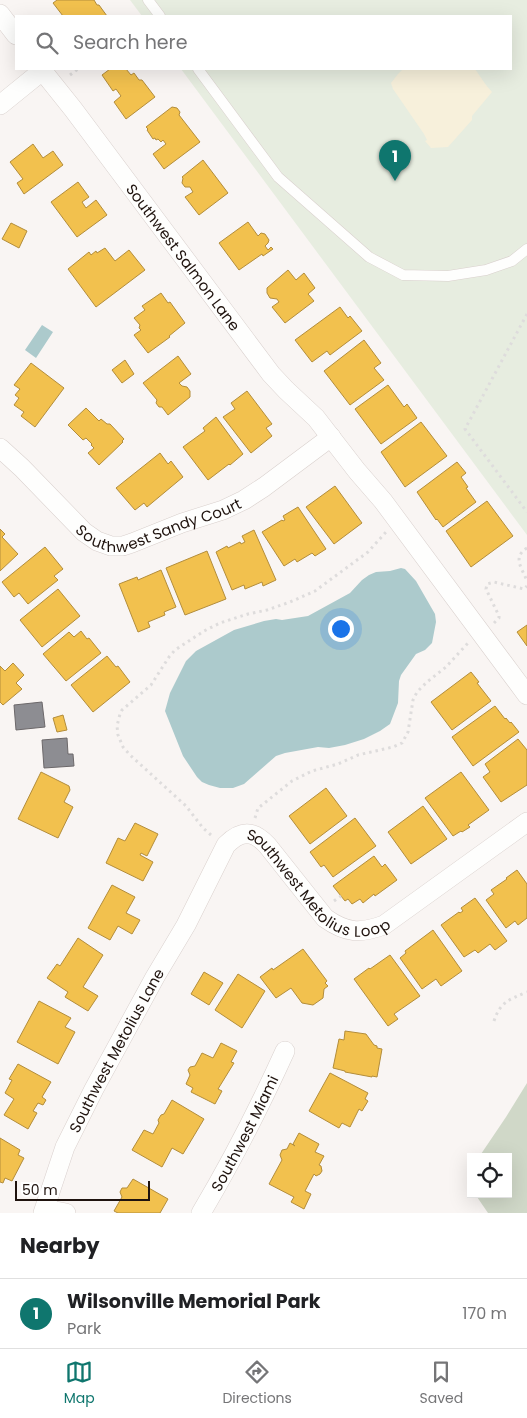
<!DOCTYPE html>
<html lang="en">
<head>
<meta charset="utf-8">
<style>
  :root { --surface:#fff; --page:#f6f6f6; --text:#202124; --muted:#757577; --line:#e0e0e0; --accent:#0f766e }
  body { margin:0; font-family:Poppins,sans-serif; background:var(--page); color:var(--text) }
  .controls { position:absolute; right:15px; bottom:15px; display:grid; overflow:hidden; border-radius:0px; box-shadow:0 5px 20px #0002 }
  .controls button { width:45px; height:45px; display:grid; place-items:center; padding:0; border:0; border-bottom:1px solid var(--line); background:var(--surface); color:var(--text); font:25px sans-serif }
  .scale { position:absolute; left:15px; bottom:12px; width:135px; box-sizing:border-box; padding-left:5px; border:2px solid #1f130e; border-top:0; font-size:14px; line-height:18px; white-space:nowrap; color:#1f130e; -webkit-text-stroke:4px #fff; paint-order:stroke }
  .you { position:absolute; left:340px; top:628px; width:18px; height:18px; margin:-12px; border:4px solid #fff; border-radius:50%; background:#1a73e8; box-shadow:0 0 0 8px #1a73e833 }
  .badge { display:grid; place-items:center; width:32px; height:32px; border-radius:50%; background:var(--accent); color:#fff; font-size:16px; font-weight:700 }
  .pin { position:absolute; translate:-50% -41px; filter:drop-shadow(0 1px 2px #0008) }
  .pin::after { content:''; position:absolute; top:26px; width:18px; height:15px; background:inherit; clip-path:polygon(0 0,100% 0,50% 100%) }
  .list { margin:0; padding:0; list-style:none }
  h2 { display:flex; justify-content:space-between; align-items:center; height:65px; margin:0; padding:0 20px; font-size:21px }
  h2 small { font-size:16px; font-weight:400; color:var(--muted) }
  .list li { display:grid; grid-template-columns:32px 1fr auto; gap:15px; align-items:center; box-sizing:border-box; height:70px; padding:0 20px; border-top:1px solid var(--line) }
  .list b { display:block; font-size:19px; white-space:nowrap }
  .list p { margin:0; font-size:16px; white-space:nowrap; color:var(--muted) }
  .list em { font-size:16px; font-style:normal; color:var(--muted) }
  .icon { flex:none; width:28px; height:28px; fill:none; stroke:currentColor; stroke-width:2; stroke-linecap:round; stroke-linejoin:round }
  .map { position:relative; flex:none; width:527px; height:1213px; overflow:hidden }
  .search { position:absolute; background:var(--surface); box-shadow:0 5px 20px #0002; left:15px; right:15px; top:15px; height:55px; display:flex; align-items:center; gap:12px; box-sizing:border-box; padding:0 18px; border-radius:0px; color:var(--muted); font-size:19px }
  .sheet { height:135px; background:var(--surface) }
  nav { display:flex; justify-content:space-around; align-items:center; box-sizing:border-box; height:70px; border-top:1px solid var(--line); background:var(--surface); font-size:14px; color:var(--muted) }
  nav a { display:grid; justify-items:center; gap:2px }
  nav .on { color:var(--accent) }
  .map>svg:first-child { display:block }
</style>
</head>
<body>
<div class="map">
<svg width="527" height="1213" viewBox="0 0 527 1213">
  <rect width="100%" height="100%" fill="#f9f5f3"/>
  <path fill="#e7ede0" d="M130 0H527V535L181 69H511V16H142Z"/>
  <path fill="#d0d8c8" d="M527 1083V1213H488L475 1194H508V1157H479L506 1117Z"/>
  <path fill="#f7f0db" d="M403 69H475L486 85 492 92 472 116V120L448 147 431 148 425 141 427 140 424 134 393 89 391 83 398 74Z"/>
  <path fill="#accacc" d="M42 325 53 332 36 358 25 350Z
    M401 568 405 569 416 581 435 614 436 622 432 643 425 650 416 654 401 675 399 681 398 703 390 724 380 731 364 739 345 745 329 748 318 747 285 753 276 756 244 784 233 788H220L209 785 202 782 197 777 183 756 165 711 170 693 186 661 196 651 234 630 264 621 276 619 282 620 308 616 350 593 362 580 369 575 376 572 390 571Z"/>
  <path fill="#f2c14e" stroke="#b38d3b" d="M57 0H94L97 5H99L107 16H63L53 3Z
    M110 69H126L131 75 134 73 139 80H142L155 97 126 119 114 102 121 96 116 89 113 91 102 75Z
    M172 107 177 108 180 112 179 115 200 142 164 169 153 154 166 144 163 140 161 142 158 139 156 140 155 138 153 139 147 130 148 129 146 127Z
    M33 144 43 158 53 151 63 165 24 194 17 183 23 179 10 162Z
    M203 160 228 193 199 215 185 197 193 192 190 187H185L182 183 183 178 182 177Z
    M78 182 89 197 82 202 86 208 96 200 107 215 77 237 51 202Z
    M248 222 258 236 261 233 265 234 269 240 268 243 265 246 268 250 271 247 273 249 263 256 262 254 239 270 219 243Z
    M11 223 27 231 19 248 2 239Z
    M105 248 115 261 129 250 145 270 96 307 68 269 89 252 91 255 96 251 97 253Z
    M288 270 296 280 304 273 315 288 308 294 314 301 285 323 272 307 279 302 277 299 270 298 267 293V288Z
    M161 293 168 303 170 302 185 323 169 336 170 337 148 353 134 335 141 330 139 328 140 325 134 318 145 310 142 306Z
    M340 307 348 318 350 316 362 331 330 355 327 351 312 362 295 340Z
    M364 340 381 363 374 368 384 380 350 405 324 371Z
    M178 356 191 374 179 383 182 386 187 387 190 391V397L168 415 162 407H159L156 403 157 400 143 383Z
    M125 360 134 374 122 383 112 370Z
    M31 363 64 388 35 427 21 416 24 412 14 405 19 398 15 395 20 389 14 385Z
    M388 385 404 407 407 404 417 418 381 444 355 409Z
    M247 391 272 424 266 428 272 436 251 453 223 417 235 409 231 403Z
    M86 408 99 421 101 419 107 424H110L124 439 122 441 123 442 99 465 88 453 94 448 91 445 92 444 86 438 83 440 68 425Z
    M216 417 243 454 230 465 229 464 208 480 183 447 205 431 203 428Z
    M421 422 447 456 405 487 381 452Z
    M160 453 168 464 171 461 183 477 147 507 144 503 135 510 116 488Z
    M457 462 466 473 461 477 468 487 466 488 476 502 443 527 437 519 436 520 417 492Z
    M335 486 362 523 334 544 306 507Z
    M487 501 513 536 471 567 446 531Z
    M298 507 326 549 315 556 312 553 297 562 295 559 284 566 262 532 282 520 283 521 285 520 283 516Z
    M0 529 5 534 2 537 18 554 0 571Z
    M254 530 276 580 263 586 262 582 245 589 244 585 232 590 216 552 227 546 228 548 240 542 241 544 245 542 242 536Z
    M45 547 63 569 54 576 58 580 28 604 19 593 14 597 2 582Z
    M207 551 226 599 185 615 166 568Z
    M161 570 176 607 164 612 165 615 148 622 150 627 138 632 119 584 137 577 138 580Z
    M58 589 80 616 42 647 20 620Z
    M527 625V646L517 632Z
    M81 631 87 639 89 638 101 653 66 681 43 654 69 632 74 637Z
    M107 656 116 667 118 666 130 682 93 712 71 685Z
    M13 663 24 675 16 683 22 689 3 705 0 702V666L5 671Z
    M471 672 479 682 477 683 491 701 452 730 431 702Z
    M495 706 505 719 506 718 510 723 511 722 519 732 473 766 452 737Z
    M63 715 67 730 57 732 53 718Z
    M518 739 527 750V785L501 802 483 777 490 772 485 764Z
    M41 772 69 786 70 790 64 802 73 807 58 838 18 819Z
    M461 772 489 810 468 825 470 827 462 832 461 831 453 836 425 798Z
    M326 788 347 816 310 844 289 816Z
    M423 806 447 839 411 864 388 832Z
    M355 818 376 846 333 877 324 865 321 867 310 852Z
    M135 823 158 834 147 856 141 853 140 855 153 862 143 881 106 863 118 838 125 841Z
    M374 856 382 867 385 864 397 880 375 896 374 894 363 903 360 899 352 904 348 899 345 901 333 886Z
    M517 870 527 884V918L518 925 515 921 506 928 486 900 494 894 491 890 507 879 506 878Z
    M112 885 135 897 126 913 140 920 132 934 118 926 110 940 88 928Z
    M475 898 507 941 495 950 490 944 478 953 475 950 464 957 441 925 459 912 460 913 463 911 461 908Z
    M433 930 462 971 441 986 436 979 422 989 400 958 406 953 405 951Z
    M78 938 103 955 83 987 98 996 88 1011 65 997 68 992 47 978 57 964 60 966Z
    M303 949 327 981 325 983 328 986 324 989 323 998 313 1005 302 1003 291 988 276 998 260 977 272 968 273 970Z
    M390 955 420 996 394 1014 398 1019 388 1026 354 979 369 968 370 969Z
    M204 972 223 983 209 1005 191 994Z
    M238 974 265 991 242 1028 215 1010Z
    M39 1001 71 1018 65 1027 75 1032 58 1064 17 1042Z
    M345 1031 366 1034 374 1045 377 1046V1048L382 1049 377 1077 372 1076V1077L345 1072V1071L333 1068 339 1039 344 1040Z
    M221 1043 237 1051 231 1062 234 1063 218 1089 222 1091 215 1104 191 1092 193 1088 186 1084 190 1075 188 1070 190 1067 195 1066 202 1053 213 1058Z
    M18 1064 51 1082 42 1097 46 1100 43 1105 38 1103 33 1111 37 1113 28 1129 4 1115 14 1099 5 1093 12 1080 9 1079Z
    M330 1073 368 1093 365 1099 368 1101 362 1111 359 1109 350 1127 342 1123 339 1128 309 1111Z
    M172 1100 204 1119 183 1154 172 1148 162 1167 132 1150 144 1130 153 1134 159 1123 158 1120 161 1115 164 1114Z
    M299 1133 319 1144 315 1152 324 1156 319 1165 321 1166 322 1171 320 1174 316 1176 314 1174 305 1191 311 1194 304 1209 291 1202 294 1197 269 1184 282 1160 280 1155 282 1150 287 1149 290 1143 295 1146 293 1144Z
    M0 1138 20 1150 18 1155 24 1158 12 1181 5 1178 3 1183 0 1182Z
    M133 1179 168 1199 160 1213H118L114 1211 122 1197 120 1192 122 1188H127Z"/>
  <path fill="#8d8d92" stroke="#6c686a" d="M42 702 45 727 16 730 14 705Z
    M67 738 68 754H73L74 766 44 768 42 740Z"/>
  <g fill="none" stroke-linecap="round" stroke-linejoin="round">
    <g stroke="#d9d0cd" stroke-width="11">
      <path id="lane" d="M148 0 160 16
        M198 69 278 177 369 257 403 275 448 276 486 270 512 261 527 249"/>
    </g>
    <g stroke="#d9d0cd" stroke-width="20">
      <g id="street">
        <path d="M0 14 16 35"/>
        <path id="s1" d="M41 69 73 109 271 374 286 390 316 418 357 471 383 501 527 695"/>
        <path d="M0 105 42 71"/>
        <path id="s2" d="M0 448 22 468 84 532 97 541 111 546H123L132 543 182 523 223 510 244 500 264 487 331 437"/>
        <path d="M45 1209 66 1213"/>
        <path id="s3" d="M43 1213 65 1147 94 1089 155 977 186 925 226 845C241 830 253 830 267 845L325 918C346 933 360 934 384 925L527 822"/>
        <path id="s4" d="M201 1213C232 1161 260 1106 285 1051"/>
      </g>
    </g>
    <path stroke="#dedcdc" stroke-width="3" stroke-dasharray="2.5 4" stroke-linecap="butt" d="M70 75 78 69
      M527 314 465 429 527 512
      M527 548C512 557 522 568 527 581
      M494 623 499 618V616L486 589 487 584 494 582 524 589 527 586
      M255 818 258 808 262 805 292 781 312 771 338 764 358 755 393 747 402 743 408 732 413 700 417 692 427 682 446 667 468 643
      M211 835 203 828 186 806 130 755 123 747 118 735 117 726 120 714 122 710 151 685 169 657 175 650 204 631 220 623 248 614 267 610 290 602 315 591 368 552 386 532
      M334 901 341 896
      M494 1021C500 1002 510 999 527 992"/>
    <use href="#lane" stroke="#fefefd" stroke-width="10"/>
    <use href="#street" stroke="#fefefd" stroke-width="19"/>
  </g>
  <g text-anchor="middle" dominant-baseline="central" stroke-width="5" stroke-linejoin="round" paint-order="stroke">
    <g font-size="15" fill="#1f130e" stroke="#fff">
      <text stroke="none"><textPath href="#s1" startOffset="236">Southwest Salmon Lane</textPath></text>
      <text stroke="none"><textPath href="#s2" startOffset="199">Southwest Sandy Court</textPath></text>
      <text stroke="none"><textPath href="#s3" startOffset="529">Southwest Metolius Loop</textPath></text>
      <text stroke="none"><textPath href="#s3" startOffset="179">Southwest Metolius Lane</textPath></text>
      <text stroke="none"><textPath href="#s4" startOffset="91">Southwest Miami</textPath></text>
    </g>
  </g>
</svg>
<div class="controls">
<button><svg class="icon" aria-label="locate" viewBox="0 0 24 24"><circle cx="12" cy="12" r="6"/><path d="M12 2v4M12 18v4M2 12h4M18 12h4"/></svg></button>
</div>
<div class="scale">50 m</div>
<div class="you"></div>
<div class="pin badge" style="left:395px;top:181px">1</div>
<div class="search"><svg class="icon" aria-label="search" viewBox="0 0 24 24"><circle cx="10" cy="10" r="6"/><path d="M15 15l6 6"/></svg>Search here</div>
</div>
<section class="sheet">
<h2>Nearby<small></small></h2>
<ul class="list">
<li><span class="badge">1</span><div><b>Wilsonville Memorial Park</b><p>Park</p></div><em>170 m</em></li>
</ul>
</section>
<nav>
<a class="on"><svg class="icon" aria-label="map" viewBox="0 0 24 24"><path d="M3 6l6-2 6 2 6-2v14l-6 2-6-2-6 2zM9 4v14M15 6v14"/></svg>Map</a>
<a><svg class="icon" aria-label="directions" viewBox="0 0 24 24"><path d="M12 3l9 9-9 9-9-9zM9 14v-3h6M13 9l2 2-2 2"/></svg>Directions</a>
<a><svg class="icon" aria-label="saved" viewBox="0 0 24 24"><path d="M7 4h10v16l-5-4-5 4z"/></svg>Saved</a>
</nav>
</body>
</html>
